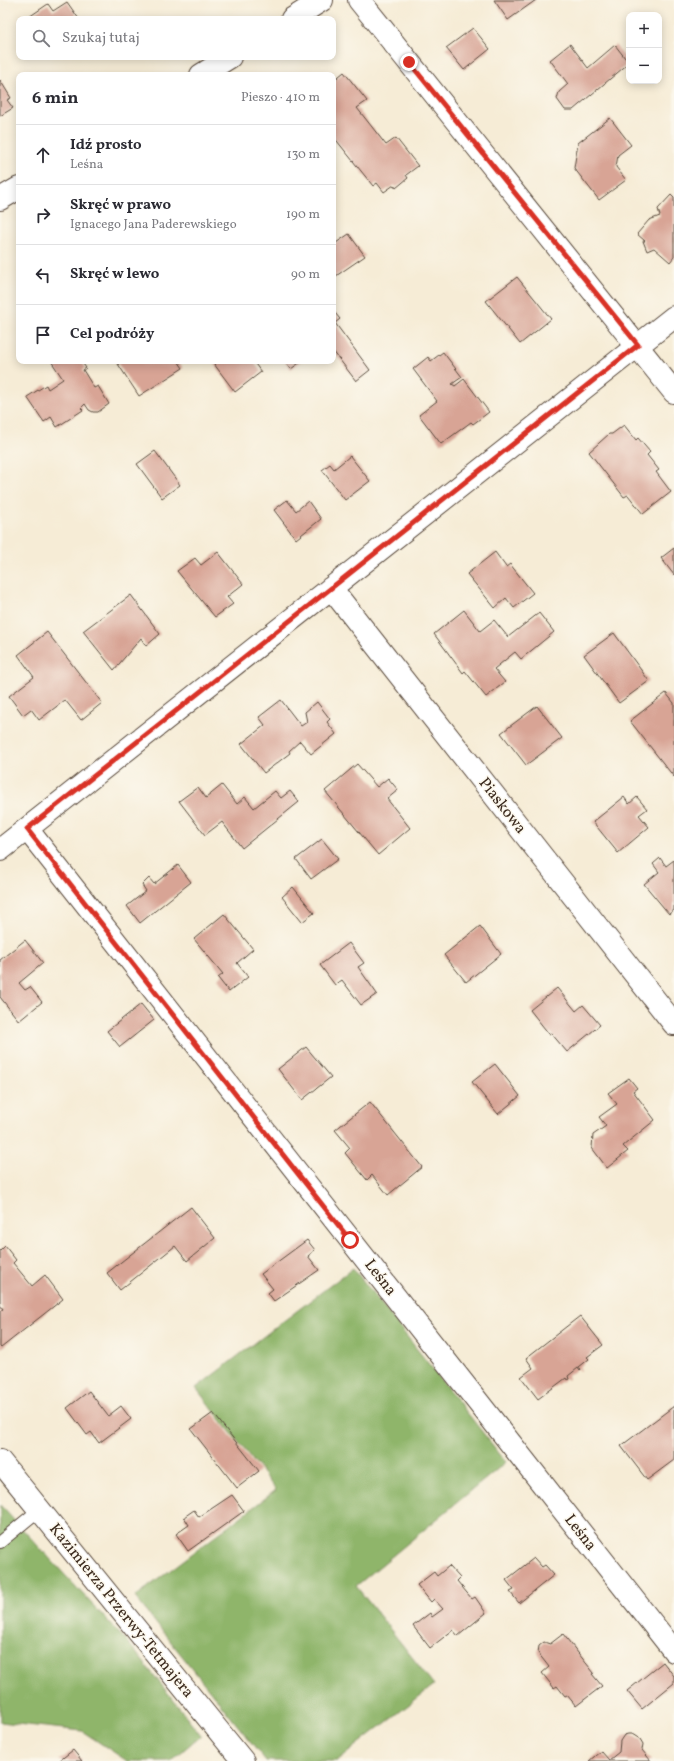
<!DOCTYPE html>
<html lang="pl">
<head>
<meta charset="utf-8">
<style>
  :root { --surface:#fff; --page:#f7f7f7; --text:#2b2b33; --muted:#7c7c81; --line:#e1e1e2 }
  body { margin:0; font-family:Vollkorn,serif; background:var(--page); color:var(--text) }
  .controls { position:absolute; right:12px; top:12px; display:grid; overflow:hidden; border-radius:8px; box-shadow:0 2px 10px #0003 }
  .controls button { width:36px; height:36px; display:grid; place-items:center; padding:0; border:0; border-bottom:1px solid var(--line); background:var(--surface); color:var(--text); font:20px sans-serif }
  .stop { position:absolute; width:12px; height:12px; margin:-9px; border:3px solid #d93025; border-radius:50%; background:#fff }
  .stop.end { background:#d93025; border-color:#fff; box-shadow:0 1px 4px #0008 }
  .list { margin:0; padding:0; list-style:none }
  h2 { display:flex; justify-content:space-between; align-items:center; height:52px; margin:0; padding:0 16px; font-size:17px }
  h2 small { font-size:13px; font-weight:400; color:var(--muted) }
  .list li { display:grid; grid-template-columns:26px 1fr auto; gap:12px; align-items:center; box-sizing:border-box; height:60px; padding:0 16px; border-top:1px solid var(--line) }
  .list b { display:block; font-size:15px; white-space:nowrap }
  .list p { margin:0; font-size:13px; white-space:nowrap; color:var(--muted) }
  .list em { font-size:13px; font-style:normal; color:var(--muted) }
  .icon { flex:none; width:22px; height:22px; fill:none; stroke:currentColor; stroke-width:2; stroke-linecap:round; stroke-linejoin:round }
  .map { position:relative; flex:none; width:674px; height:1761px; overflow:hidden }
  .search { position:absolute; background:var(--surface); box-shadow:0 2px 10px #0003; left:16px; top:16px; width:320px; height:44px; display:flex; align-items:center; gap:10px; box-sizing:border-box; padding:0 14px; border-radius:8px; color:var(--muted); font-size:15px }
  .panel { position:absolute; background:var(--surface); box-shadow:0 2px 10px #0003; left:16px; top:72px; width:320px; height:292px; border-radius:8px }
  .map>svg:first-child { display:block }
</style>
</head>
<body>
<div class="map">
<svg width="674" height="1761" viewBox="0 0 674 1761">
  <rect width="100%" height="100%" fill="#fbf7ec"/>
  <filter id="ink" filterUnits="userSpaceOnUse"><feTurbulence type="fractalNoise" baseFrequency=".025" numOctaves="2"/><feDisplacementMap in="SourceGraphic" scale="8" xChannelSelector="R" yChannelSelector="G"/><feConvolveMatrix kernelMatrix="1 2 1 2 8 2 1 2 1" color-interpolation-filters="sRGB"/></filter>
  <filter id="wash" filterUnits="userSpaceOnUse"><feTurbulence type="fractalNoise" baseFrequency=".012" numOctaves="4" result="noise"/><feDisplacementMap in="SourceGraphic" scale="16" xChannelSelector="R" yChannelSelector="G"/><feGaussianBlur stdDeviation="0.9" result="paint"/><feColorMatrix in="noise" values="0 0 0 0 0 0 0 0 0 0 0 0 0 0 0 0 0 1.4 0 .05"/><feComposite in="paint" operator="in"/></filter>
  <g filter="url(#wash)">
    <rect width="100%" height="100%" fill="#f6ecd6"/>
    <path fill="#8fb56a" stroke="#657044" d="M353 1268 506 1462 356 1586 434 1685 337 1761H266L135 1597 276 1490 196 1388Z
      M0 1505 130 1645 201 1735 171 1761H127L82 1731 0 1722Z"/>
    <g id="blocks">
      <path fill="#d8a495" d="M494 0H536L508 20Z
        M67 2 79 19H26L48 4 53 11Z
        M473 28 490 49 464 70 446 48Z
        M570 44 588 68 615 45 629 63 573 110H565L557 99 559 92 568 84 550 60Z
        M344 72 367 101 357 108 372 127 386 145 396 138 418 166 406 175 408 178 396 188 394 185 384 192 377 183 373 186 333 136V81Z
        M0 80 11 98 7 100 13 108 0 116Z
        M610 118 631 145 618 155 616 167 626 180 599 200 574 168 578 143Z
        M671 195 674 198V257L670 262 654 248 647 251 643 241H645L637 234 649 220 660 216 658 209Z
        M349 234 365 256 333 278V245Z
        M517 277 551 319 520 344 486 301Z
        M335 313 340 319 335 323 370 370 356 381 333 351V314Z
        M443 352 462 377 452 384 455 386 464 379 489 412 473 424 471 422 441 444 419 415 437 401 413 369 428 357 431 361Z
        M51 361H81L86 368 83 370 94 388 98 386 109 404 98 412H93L89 410 85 404 81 408 83 410 57 427 51 417 44 422 27 397 46 385 48 389 63 379Z
        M116 361H178L183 368 139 396Z
        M218 361H253L261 372 235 392 214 364Z
        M285 361H302L291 369Z
        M624 425 636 440 638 438 650 452 647 455 659 470 656 472 671 492 643 514 628 495 624 497 589 452 609 434H612Z
        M155 451 180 485 162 498 137 464Z
        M350 456 370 481 345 500 322 470 330 464 334 469Z
        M287 500 296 511 308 501 321 519 296 539 274 510Z
        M674 548V575L661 558Z
        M218 552 243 584 227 597 233 604 215 617 177 571 195 558 201 565Z
        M495 552 506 567 510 564 533 593 514 608 506 598 495 608 467 574Z
        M131 595 160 634 146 646 141 638 114 670 83 631Z
        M464 610 480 631 494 620 508 637 539 613 554 632 521 659 515 652 494 669 505 682 486 697 465 671 463 673 434 634Z
        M47 632 102 703 81 720 65 700 39 720 31 709 23 715 9 696 34 677 18 655Z
        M614 633 649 681 619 703 584 655Z
        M666 693 674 703V777L630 721Z
        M281 700 301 726 307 722 305 712 317 702 330 719 327 722 336 734 311 754 300 741 289 751 290 753 264 773 241 744 265 725 259 717Z
        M537 706 562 738 526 765 501 733Z
        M357 764 377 787 388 778 398 790 387 799 410 828 378 855 325 791Z
        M222 785 237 804 245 797 254 808 275 791 281 798 290 791 299 802 242 848 222 822 205 835 179 801 198 787 206 798Z
        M624 797 629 804 637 797 647 809 639 815 649 827 618 853 593 822Z
        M322 839 338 859 311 879 296 859Z
        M660 858 666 866 674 860V910L669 914 644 884 659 872 653 864Z
        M178 865 191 882 140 923 127 906 146 891 142 885 149 878 154 884Z
        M293 887 314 913 302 922 282 897Z
        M224 914 253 949 237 963 248 977 229 992 218 978 223 974 194 939Z
        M480 926 501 954 466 982 444 955Z
        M25 940 43 963 19 983 25 990 30 987 42 1002 19 1021 0 997V960Z
        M349 943 364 963 358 967 377 994 361 1005 342 980 335 985 320 965Z
        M557 988 576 1011 583 1005 600 1025 567 1052 551 1033 549 1034 530 1010Z
        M141 1004 154 1020 120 1047 107 1031Z
        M306 1047 331 1077 302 1100 278 1069Z
        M495 1064 520 1096 498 1114 472 1082Z
        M629 1078 637 1088 633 1091 655 1120 623 1146 628 1151 607 1168 592 1148 593 1135 606 1126 599 1117 617 1104 608 1093Z
        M370 1102 422 1167 388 1195 372 1175 367 1180 345 1153 350 1148 335 1130Z
        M191 1207 215 1238 187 1261 175 1246 120 1290 107 1273Z
        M307 1240 315 1250 308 1256 319 1270 274 1301 268 1293 273 1289 261 1274Z
        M5 1246 16 1260 13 1263 32 1286 45 1275 63 1299 1 1348 0 1347V1311L3 1309 0 1305V1251Z
        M580 1316 603 1345 587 1357 589 1359 579 1367 581 1370 580 1371 578 1368 568 1376 569 1379 567 1380 566 1378 538 1399 521 1377 533 1368 526 1358Z
        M89 1391 108 1416 121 1406 131 1419 99 1443 91 1432 87 1435 67 1408Z
        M674 1406V1460L647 1480 621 1446Z
        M213 1413 259 1471 237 1488 191 1429Z
        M232 1495 244 1511 188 1551 176 1534 189 1525 184 1517 194 1510 199 1517Z
        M534 1558 542 1567 545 1565 554 1575 519 1603 510 1592 514 1590 506 1580Z
        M449 1566 460 1578 457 1581 472 1599 475 1597 486 1613 458 1636 453 1630 430 1648 413 1626 430 1613 432 1617 443 1609 434 1599 431 1602 417 1585 434 1572 437 1576Z
        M563 1634 594 1673 592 1674 602 1686 576 1706 567 1695 565 1696 557 1686 554 1688 542 1673 549 1667 538 1653 539 1646 544 1642 550 1644Z
        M663 1662 674 1676V1683L642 1709 627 1691Z
        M628 1734H632L640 1739 643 1744 642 1750 651 1761H589L601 1751 609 1760 619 1752 620 1741 624 1735Z
        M73 1750 82 1761H59Z"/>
    </g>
  </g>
  <g filter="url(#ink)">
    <use href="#blocks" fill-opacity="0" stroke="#57473a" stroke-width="1"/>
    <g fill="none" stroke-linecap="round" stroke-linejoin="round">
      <g stroke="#57473a" stroke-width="14">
        <path id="lane" d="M0 1542 39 1510"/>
      </g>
      <g stroke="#57473a" stroke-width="24">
        <path id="street" d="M359 0 674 392
          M292 19 322 0
          M201 75 230 57
          M0 199 19 188
          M331 588 674 1024
          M27 829 674 1651
          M0 850 674 317
          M0 1461 243 1761"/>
      </g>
      <use href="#lane" stroke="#fff" stroke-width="12"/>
      <use href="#street" stroke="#fff" stroke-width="22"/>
    </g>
  </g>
  <g fill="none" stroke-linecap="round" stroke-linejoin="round" filter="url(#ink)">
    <path stroke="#d93025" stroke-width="5" d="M350 1240 27 829 638 345 409 62"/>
  </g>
  <g text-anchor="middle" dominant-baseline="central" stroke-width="3" stroke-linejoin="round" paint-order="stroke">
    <g font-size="16" fill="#3b2a1e" stroke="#fbf7ec">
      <text transform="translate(502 806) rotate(52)">Piaskowa</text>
      <text transform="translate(380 1278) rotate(52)">Leśna</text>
      <text transform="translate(580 1533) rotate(52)">Leśna</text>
      <text transform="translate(121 1611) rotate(51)">Kazimierza Przerwy-Tetmajera</text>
    </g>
  </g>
</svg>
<div class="controls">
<button>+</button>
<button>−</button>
</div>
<div class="stop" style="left:350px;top:1240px"></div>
<div class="stop end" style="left:409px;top:62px"></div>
<div class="search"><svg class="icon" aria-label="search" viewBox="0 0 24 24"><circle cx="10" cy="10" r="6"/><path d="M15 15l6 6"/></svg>Szukaj tutaj</div>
<section class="panel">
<h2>6 min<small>Pieszo · 410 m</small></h2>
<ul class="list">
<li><svg class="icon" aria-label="ahead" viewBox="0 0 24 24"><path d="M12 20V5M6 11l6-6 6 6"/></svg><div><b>Idź prosto</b><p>Leśna</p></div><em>130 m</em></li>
<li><svg class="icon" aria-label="right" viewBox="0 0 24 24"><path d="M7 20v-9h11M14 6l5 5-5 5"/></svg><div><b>Skręć w prawo</b><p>Ignacego Jana Paderewskiego</p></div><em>190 m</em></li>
<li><svg class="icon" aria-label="left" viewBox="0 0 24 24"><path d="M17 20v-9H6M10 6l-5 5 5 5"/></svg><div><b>Skręć w lewo</b></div><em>90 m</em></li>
<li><svg class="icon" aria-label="arrive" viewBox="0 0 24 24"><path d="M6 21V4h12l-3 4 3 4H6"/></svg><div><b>Cel podróży</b></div></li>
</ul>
</section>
</div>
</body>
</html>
